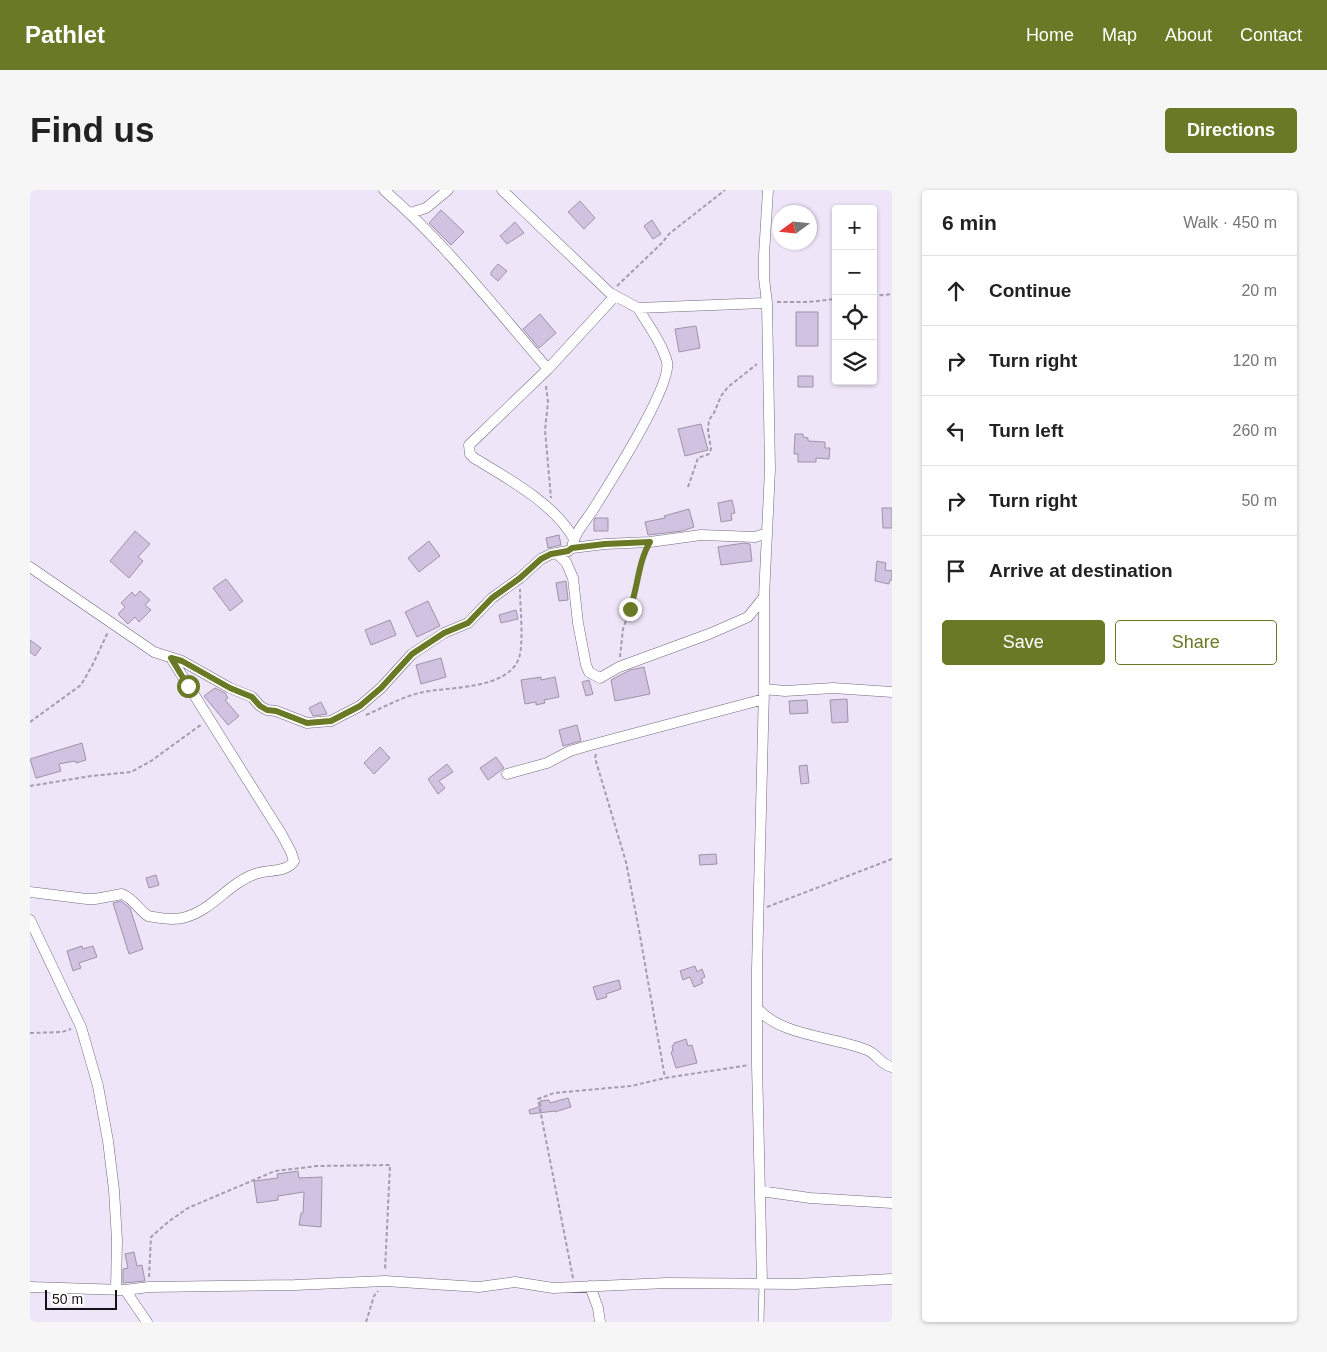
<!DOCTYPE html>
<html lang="en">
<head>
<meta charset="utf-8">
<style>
  :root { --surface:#fff; --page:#f6f6f6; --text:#222; --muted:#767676; --line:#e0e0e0; --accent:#6a7926 }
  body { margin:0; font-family:Arial,sans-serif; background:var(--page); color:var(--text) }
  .controls { position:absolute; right:15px; top:15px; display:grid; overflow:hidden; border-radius:5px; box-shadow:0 1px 4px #0004 }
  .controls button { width:45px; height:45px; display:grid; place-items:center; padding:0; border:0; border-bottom:1px solid var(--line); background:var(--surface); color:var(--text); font:25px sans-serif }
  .compass { position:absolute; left:742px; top:15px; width:45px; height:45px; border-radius:50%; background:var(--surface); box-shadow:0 1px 4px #0004; rotate:255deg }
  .scale { position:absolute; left:15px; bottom:12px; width:72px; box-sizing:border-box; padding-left:5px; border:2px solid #141118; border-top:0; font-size:14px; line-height:18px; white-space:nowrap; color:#141118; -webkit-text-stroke:4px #fff; paint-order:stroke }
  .stop { position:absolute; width:15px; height:15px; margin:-11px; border:4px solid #6a7926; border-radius:50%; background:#fff }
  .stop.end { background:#6a7926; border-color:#fff; box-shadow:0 1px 5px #0008 }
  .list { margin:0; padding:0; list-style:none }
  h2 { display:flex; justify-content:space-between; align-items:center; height:65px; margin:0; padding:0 20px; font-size:21px }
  h2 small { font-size:16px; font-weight:400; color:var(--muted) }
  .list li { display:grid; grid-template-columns:32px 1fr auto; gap:15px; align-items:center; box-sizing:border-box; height:70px; padding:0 20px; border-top:1px solid var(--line) }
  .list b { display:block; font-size:19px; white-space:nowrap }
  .list em { font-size:16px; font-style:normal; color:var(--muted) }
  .actions { display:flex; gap:10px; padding:15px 20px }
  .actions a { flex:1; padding:11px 0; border:1px solid var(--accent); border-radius:5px; text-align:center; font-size:18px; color:var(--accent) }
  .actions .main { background:var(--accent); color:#fff }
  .icon { flex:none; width:28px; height:28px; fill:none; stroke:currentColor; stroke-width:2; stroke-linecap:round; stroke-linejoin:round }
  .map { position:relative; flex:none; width:862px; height:1132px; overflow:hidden; border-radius:5px }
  header { display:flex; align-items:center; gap:30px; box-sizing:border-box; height:70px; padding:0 25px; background:var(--accent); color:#fff }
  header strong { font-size:24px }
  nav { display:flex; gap:28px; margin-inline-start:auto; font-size:18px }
  .intro { display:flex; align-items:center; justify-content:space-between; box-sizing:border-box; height:120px; padding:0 30px }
  h1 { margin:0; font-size:35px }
  .button { padding:12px 22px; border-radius:5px; background:var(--accent); color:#fff; font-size:18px; font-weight:700 }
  main { display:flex; gap:30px; padding:0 30px }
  aside { flex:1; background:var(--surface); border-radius:5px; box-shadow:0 1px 4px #0004 }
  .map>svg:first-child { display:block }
</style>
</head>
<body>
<header>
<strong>Pathlet</strong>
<nav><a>Home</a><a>Map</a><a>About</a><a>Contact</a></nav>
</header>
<div class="intro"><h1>Find us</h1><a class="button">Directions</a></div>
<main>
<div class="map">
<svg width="862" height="1132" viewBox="0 0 862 1132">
  <rect width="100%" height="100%" fill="#eee5f8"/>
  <path fill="#d1c2e1" stroke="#9d94a6" d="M550 11 565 28 554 39 538 22Z
    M411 20 434 42 421 55 399 33Z
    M622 30 631 44 623 49 614 36Z
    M485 32 494 43 477 54 470 46Z
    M468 74 477 81 468 91 461 85V82Z
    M766 122H788V156H766Z
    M510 124 526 143 509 158 493 139Z
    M666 136 670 158 649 162 645 139Z
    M768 186H783V197H768Z
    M671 234 678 260 655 266 648 239Z
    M765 244H773V247L778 248V251L795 252V258H800L799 269 786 268V272H768V264H764Z
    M702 310 705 323 701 324 702 330 691 332 688 313Z
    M852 318H862V338H853Z
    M659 319 664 337 652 341 618 345 615 332 635 328 634 326Z
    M565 328H578V341H564V331Z
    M105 341 120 354 108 367 113 371 99 388 80 371Z
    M529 345 531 355 518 358 516 348Z
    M399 351 410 366 389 382 378 368Z
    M714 353 720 354 722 371 691 375 688 357Z
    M847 371 856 373 855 380 862 381V390H860L859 394 845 391Z
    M196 389 213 411 200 421 183 398Z
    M536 391 538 410 529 411 526 393Z
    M110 401 120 410 115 415 121 420 109 432 105 427 98 434 88 424 95 417 91 413 102 402 105 406Z
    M398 411 410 436 387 447 375 422Z
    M486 420 488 429 471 433 469 425Z
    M360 430 366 445 341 455 335 440Z
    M0 450 11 458 5 466 0 462Z
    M411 468 416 487 391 494 386 475Z
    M614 477 620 504 585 511 581 490 600 480Z
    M511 487V490L525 487 529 507 514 510 515 513 506 515V512L495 514 491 490Z
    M559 490 563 504 556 506 552 492Z
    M185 498 195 503 198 508 195 510 209 526 198 535 174 506Z
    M817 509 818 532 802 533 800 510Z
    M777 510 778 523 760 524 759 511Z
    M291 512 297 524 283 526 279 518Z
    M547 535 551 551 533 556 529 540Z
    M52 553 56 570 46 573 45 571 29 574 31 581 6 588 0 569Z
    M350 557 360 568 344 584 334 573Z
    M466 567 474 578 458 590 450 578Z
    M417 574 423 582 409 591 415 598 408 604 398 589Z
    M777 575 779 593 771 594 769 576Z
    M686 664 687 674 670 675 669 665Z
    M126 685 129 695 119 698 116 688Z
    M91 711 100 718 113 759 99 764 83 713Z
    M52 756 53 759 63 756 67 767 49 773 51 778 43 781 37 761Z
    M665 776 667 782 672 779 675 787 671 789 673 793 664 797 660 787 653 790 650 781Z
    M589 790 591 799 576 804 577 807 567 810 563 797Z
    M656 849 658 856 662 855 667 873 646 878 641 862 643 861 642 856 644 855V853Z
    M538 908 541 917 525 922V921L500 924 499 920 511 916 510 911 519 910 520 913Z
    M268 981 269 988 292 987 291 1037 269 1035 271 1023H273L274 1002 248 1006V1010L227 1013 224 991 248 988 247 984Z
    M104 1062 107 1076 112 1075 115 1091 93 1093V1079L98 1078 95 1064Z"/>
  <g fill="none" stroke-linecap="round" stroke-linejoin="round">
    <g stroke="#726a7b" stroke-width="6">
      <path id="service" d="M731 1132 732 1093"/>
    </g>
    <g stroke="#726a7b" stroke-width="11">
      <path id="minor" d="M354 0C415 53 465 118 518 179
        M472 0 580 103 608 118 737 113
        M380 23 396 18 418 0
        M544 349C525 314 477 288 444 268L440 264 439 255 518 179 585 106
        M542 358 575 354 620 352 671 345 725 347 737 343
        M526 363 536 372 543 388 548 433 556 475 559 482 570 488 589 477 679 444 718 427 734 407
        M0 377 124 462 152 471 200 498 222 507 230 516 237 520 246 521 277 533 301 531 330 516 351 498 382 464 414 443 438 433 462 408 490 388 511 369 521 364 538 361 542 358C544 342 558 329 566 315 581 291 642 195 637 172 632 153 618 135 608 118
        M734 499 755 501 803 498 862 502
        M477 584 517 573 540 561 557 556 734 509
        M0 702 57 709H65L92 704C104 709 108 719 118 726 130 728 144 731 156 727 182 720 199 693 225 684 237 679 257 683 264 671L261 662 252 645 141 468
        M0 730 51 837 68 896 78 951 84 1000 87 1050 86 1100
        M727 818C752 847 803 846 837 860 847 864 851 875 862 877
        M730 1001 780 1008 862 1013
        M732 1092 727 874V779L734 499V407L740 279 737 113 734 88V65L738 0
        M560 1096 568 1118 570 1132
        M0 1097 95 1100 119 1097 265 1095 355 1091 449 1097 485 1092 523 1098 637 1093 765 1094 862 1089
        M95 1100 117 1132"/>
    </g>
    <path stroke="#a49dac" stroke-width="2" stroke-dasharray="4 2.5" stroke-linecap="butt" d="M587 96 632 53 639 44 695 0
      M843 106 862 104
      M747 112H778L806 109
      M516 196 518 212 515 240 521 308
      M658 297 668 268 679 264 681 259 678 240 679 230 684 223 691 206 698 197 727 174
      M590 467 593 439 606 401 615 361
      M336 525C354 517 370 508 389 503 417 496 477 501 489 468 494 452 490 417 490 399
      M0 532 51 495 62 476 78 442
      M566 564 565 568 596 672 609 740 635 888
      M0 596 61 586 101 582 121 571 172 534
      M737 717 862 669
      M0 843 32 842 41 839
      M119 1087 121 1047 138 1032 158 1018 245 981 287 976 360 975 355 1080
      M543 1088 508 909 524 903 601 896 635 888 719 875
      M336 1132 344 1106 348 1101"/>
    <use href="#service" stroke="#fff" stroke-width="5"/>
    <use href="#minor" stroke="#fff" stroke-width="10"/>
  </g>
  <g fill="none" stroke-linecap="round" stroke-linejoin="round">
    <path stroke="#6a7926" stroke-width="6" d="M158 496 141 468 152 471 200 498 222 507 230 516 237 520 246 521 277 533 301 531 330 516 351 498 382 464 414 443 438 433 462 408 490 388 511 369 521 364 538 361 542 358 575 354 620 352C608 372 608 397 600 419"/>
  </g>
</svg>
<div class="controls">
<button>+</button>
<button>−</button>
<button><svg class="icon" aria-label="locate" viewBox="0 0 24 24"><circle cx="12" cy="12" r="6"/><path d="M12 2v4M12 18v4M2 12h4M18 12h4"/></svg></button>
<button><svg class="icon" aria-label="layers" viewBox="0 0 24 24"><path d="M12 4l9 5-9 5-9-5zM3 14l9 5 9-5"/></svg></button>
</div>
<svg class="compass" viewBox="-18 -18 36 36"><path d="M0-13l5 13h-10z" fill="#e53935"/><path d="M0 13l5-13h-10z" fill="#767676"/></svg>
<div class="scale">50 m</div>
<div class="stop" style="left:158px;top:496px"></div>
<div class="stop end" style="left:600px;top:419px"></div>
</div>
<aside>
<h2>6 min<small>Walk · 450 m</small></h2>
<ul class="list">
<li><svg class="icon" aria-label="ahead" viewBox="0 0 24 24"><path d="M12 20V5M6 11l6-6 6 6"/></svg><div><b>Continue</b></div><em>20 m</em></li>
<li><svg class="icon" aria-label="right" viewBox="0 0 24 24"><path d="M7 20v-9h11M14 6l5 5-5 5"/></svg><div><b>Turn right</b></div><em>120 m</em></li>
<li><svg class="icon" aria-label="left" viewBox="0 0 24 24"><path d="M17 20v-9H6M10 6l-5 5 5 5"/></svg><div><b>Turn left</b></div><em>260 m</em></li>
<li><svg class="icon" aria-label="right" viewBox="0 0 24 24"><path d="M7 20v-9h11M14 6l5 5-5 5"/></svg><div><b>Turn right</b></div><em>50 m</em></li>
<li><svg class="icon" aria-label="arrive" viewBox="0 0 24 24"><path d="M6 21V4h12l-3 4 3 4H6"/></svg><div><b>Arrive at destination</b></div></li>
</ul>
<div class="actions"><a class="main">Save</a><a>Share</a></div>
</aside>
</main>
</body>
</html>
